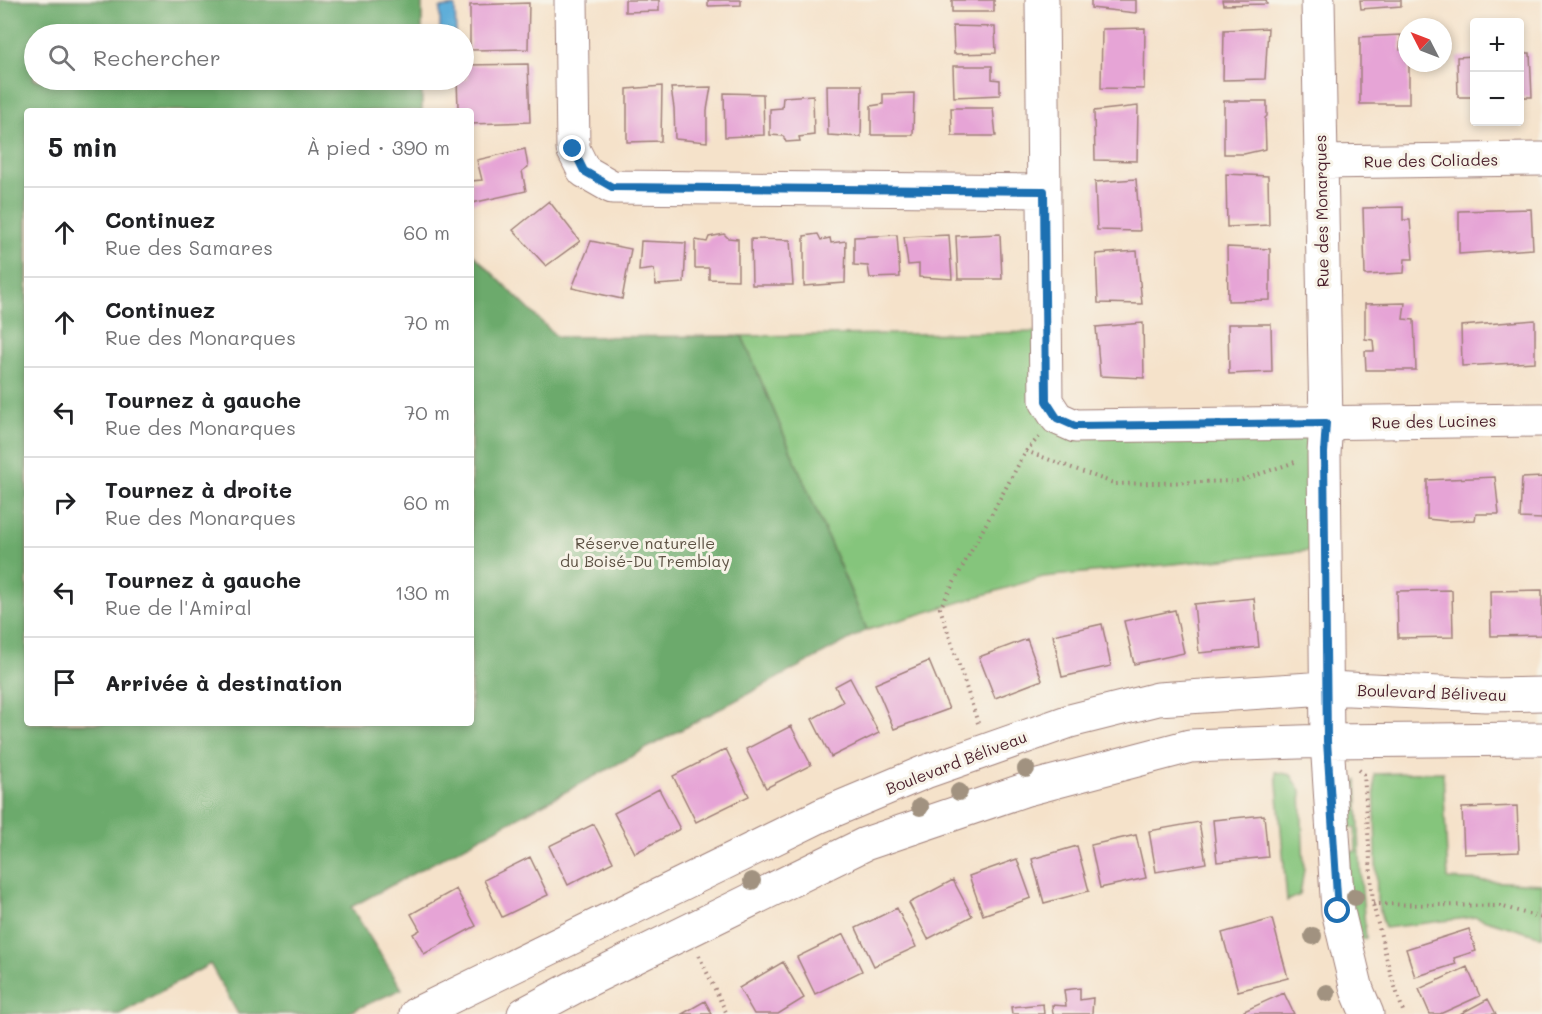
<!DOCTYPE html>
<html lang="fr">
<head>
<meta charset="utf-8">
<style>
  :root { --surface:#fff; --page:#f6f6f6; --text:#202124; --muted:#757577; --line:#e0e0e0 }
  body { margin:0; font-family:Mali,sans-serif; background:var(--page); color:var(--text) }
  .controls { position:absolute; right:18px; top:18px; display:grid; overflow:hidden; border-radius:6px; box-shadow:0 3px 9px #0003 }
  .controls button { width:54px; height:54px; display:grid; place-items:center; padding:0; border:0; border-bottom:2px solid var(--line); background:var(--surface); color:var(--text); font:30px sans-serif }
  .compass { position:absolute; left:1398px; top:18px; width:54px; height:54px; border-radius:50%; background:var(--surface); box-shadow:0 3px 9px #0003; rotate:312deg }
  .stop { position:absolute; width:18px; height:18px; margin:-14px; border:4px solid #1f6fb2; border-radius:50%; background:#fff }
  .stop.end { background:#1f6fb2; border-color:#fff; box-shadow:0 2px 6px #0008 }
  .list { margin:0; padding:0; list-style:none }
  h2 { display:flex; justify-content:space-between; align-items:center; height:78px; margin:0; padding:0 24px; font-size:26px }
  h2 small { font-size:20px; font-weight:400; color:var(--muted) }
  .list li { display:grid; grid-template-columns:39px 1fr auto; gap:18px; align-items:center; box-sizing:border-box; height:90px; padding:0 24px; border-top:2px solid var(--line) }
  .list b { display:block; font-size:22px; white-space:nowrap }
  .list p { margin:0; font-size:20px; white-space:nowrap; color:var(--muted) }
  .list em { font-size:20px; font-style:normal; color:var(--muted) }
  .icon { flex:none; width:33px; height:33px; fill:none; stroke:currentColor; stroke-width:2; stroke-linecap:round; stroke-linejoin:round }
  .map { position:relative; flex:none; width:1542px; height:1014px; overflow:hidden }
  .search { position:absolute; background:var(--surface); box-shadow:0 3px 9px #0003; left:24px; top:24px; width:450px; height:66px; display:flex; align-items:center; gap:15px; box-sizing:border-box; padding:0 21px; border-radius:33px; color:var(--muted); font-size:22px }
  .panel { position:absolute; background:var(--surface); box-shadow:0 3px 9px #0003; left:24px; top:108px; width:450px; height:618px; border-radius:6px }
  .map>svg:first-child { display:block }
</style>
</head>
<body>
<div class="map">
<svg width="1542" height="1014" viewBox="0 0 1542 1014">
  <rect width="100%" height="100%" fill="#f7f3e8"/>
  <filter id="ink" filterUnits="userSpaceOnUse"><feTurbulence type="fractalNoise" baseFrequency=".0167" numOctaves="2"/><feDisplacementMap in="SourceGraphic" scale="12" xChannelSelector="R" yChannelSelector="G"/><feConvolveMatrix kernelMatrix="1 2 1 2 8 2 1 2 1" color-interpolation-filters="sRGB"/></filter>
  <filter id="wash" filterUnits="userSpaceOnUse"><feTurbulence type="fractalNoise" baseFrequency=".008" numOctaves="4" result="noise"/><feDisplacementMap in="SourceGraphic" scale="24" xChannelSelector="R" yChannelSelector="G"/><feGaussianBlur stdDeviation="1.35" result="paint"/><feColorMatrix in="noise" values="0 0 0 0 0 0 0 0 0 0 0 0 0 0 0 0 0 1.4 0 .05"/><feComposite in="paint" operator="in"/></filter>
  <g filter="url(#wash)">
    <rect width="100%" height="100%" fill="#f5e2ca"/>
    <path fill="#85c57c" stroke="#687254" stroke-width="1.5" d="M1046 332 1057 418 1326 423 1325 549 1043 577 867 630 742 336Z
      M1276 772 1291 775 1301 791 1304 869 1300 895 1287 901Z
      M1443 772 1448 879 1542 884V937L1476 917 1385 928 1377 901 1374 774Z
      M1357 779 1361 880 1366 938 1355 941 1344 853 1356 851 1355 828H1349L1348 797Z"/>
    <path fill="#6caa6c" stroke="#5b644c" stroke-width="1.5" d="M0 0H422V34H34V80H422V111H27V723H471V252L557 337 742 336 867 630 351 907 402 989 345 1014H238L210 964 120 1014H0Z"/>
    <path fill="#5faed9" stroke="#546682" stroke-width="1.5" d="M455 6 456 33H440V8Z"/>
    <g id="blocks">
      <path fill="#e6a4d6" d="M625 0H659V11L625 12Z
        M708 0H741V5L708 6Z
        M952 0H994V12H952Z
        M1091 0H1136V13L1091 8Z
        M1222 0H1266L1267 4 1223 5Z
        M1360 0H1401V6L1361 9Z
        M529 3 528 49 470 50V5Z
        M953 26 995 27 996 53 954 54Z
        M1145 28 1144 89 1101 88 1102 29Z
        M1268 28 1265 79 1223 80 1224 30Z
        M1401 35 1400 50H1407V63H1409V104H1360V37Z
        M1520 53H1530L1532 97H1520Z
        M1474 56V97H1458L1457 57Z
        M528 64 530 122 471 124V111H465L458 107 457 80 467 79 465 65Z
        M953 66H992V79L1000 80V95L954 97Z
        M827 85H862L861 137 828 135Z
        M662 86 661 141 627 142V89Z
        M711 87 707 110V142L675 139 674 108 671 88Z
        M724 93 763 94 764 135 725 137Z
        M914 93 913 135H871V106L883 104V94Z
        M813 95 814 135 799 137 800 141 786 142 783 136 770 135V109L782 108 783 97Z
        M1224 101H1267V116L1265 118 1266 149 1244 154H1224Z
        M1138 106 1137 161 1095 160 1094 111Z
        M951 108H993L996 136H952Z
        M525 149 528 167 522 171 526 191 472 203 471 181 482 180 477 160Z
        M1226 174 1268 176 1269 225 1227 227Z
        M1136 179 1140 231 1097 230 1095 182Z
        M549 201 580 241 546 266 513 230Z
        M1403 207V220H1410L1413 259H1405L1404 273 1365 275 1363 208Z
        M1531 209 1533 249 1459 254V211Z
        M724 234 728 238 738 239V280L709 279V268H695V240L707 242 709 237Z
        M818 234 821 240 830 238 831 243 846 241 845 283 804 286V236Z
        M1000 234 1002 279H958L956 236Z
        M897 235 900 277 870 278 868 266 854 265V237Z
        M949 235 952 279 919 277V264L908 265 904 237Z
        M751 239 790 240 793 285H752Z
        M591 241 631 249 622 299 572 288Z
        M641 241 686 243 684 283 656 285 654 269 639 271Z
        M1227 247 1270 249V300L1228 301Z
        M1137 251 1142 304 1098 303 1096 254Z
        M1405 303 1403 319 1414 320 1416 370H1366L1365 351H1374L1373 340 1365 339V304Z
        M1535 320V362L1462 366 1461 326Z
        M1143 323 1144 378 1100 376 1096 327Z
        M1228 324H1271L1272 372 1229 374Z
        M1495 477 1499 514H1476L1475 520 1446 521 1427 519V480Z
        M1542 477V519L1520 518 1522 478Z
        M1452 590 1453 637 1398 638 1397 591Z
        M1542 590V635L1491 636 1490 591Z
        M1254 598 1259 647 1199 653 1194 604Z
        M1175 610 1184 653 1134 664 1124 621Z
        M1102 624 1111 666 1062 677 1053 635Z
        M1027 639 1042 680 995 698 979 657Z
        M929 661 949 709 894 729 875 684Z
        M850 678 879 733 831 757 812 719 843 702 835 686Z
        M791 726 811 765 766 788 746 749Z
        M726 749 749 796 696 822 673 776Z
        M659 789 680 829 635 853 614 813Z
        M1517 806 1519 852 1464 854 1462 808Z
        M1264 815 1268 857 1217 862 1213 820Z
        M1199 822 1206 863 1156 872 1149 831Z
        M594 824 613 862 568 885 549 846Z
        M1136 835 1146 878 1100 888 1091 845Z
        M1077 846 1089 891 1044 903 1032 859Z
        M530 857 548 895 502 917 484 880Z
        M1017 859 1031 898 983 915 969 876Z
        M953 880 972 916 928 939 909 903Z
        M456 889 476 926 424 954 413 934 420 930 411 914Z
        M897 908 916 947 874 966 856 928Z
        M1272 919 1288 978 1238 991 1222 933Z
        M1469 929 1476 951 1454 958 1456 964 1415 977 1406 949Z
        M844 934 862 971 815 994 797 957Z
        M783 962 804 998 778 1014H754L739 988Z
        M1467 967 1480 996 1440 1014H1430L1419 989Z
        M1080 988V1000L1093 998 1092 1014H1053L1052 1005 1066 1006 1064 990Z
        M1284 993 1294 1014H1246L1244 1011Z
        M1488 999 1496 1014H1460Z
        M705 1001 712 1014H682Z
        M1043 1004 1044 1014H1012L1011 1007Z"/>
    </g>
  </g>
  <g filter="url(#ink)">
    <use href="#blocks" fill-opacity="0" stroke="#a0807a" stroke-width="1.5"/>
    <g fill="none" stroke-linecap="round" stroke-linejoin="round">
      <g stroke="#a0807a" stroke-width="35">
        <path id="minor" d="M571 0 573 149 584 171 612 187 1044 191
          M1042 0 1046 401 1057 418 1075 426 1542 420
          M1318 0 1326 423 1324 453 1327 741 1338 911 1357 990 1367 1014
          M1320 162 1542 159
          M416 1014 820 816 925 772 1070 721 1158 699 1326 688 1486 695 1542 694
          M524 1014 582 983 865 844 1027 789 1190 746 1327 741 1542 739"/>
      </g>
      <path stroke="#a0807a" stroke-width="4" stroke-dasharray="1.5 4.5" stroke-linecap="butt" d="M1026 451 1116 484 1239 481 1295 462
        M978 723 940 608 1026 451 1039 437
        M1359 770 1364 774 1373 904 1390 972 1404 1014
        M1373 904 1500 906 1542 918
        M699 956 727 1014"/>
      <use href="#minor" stroke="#fff" stroke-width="33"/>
    </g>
    <g fill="#a19280">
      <circle cx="1026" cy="769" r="9"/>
      <circle cx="959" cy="792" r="9"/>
      <circle cx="920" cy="807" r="9"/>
      <circle cx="752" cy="881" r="9"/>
      <circle cx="1355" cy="897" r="9"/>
      <circle cx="1313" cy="936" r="9"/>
      <circle cx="1327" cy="993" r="9"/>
    </g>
  </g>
  <g fill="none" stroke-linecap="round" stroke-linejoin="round" filter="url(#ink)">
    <path stroke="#1f6fb2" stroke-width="8" d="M573 149 584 171 612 187 1044 191 1046 401 1057 418 1075 426 1326 423 1324 453 1327 741 1338 911"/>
  </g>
  <g text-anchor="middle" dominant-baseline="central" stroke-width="6" stroke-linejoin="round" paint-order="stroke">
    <g font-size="16" fill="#4a1f2b" stroke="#f7f3e8">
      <text transform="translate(1431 160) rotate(-1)">Rue des Coliades</text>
      <text transform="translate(1321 211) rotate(-91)">Rue des Monarques</text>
      <text transform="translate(1434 421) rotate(-1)">Rue des Lucines</text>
      <text transform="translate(1432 692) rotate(2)">Boulevard Béliveau</text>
      <text transform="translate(956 762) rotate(-21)">Boulevard Béliveau</text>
    </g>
    <g font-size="16" fill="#5c5143" stroke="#f7f3e8">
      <text x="645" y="542">Réserve naturelle<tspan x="645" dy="18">du Boisé-Du Tremblay</tspan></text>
    </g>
  </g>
</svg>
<div class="controls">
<button>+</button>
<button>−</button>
</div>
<svg class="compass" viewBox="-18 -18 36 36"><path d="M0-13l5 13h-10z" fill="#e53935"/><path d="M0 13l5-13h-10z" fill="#757577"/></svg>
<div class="stop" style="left:1338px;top:911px"></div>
<div class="stop end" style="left:573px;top:149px"></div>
<div class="search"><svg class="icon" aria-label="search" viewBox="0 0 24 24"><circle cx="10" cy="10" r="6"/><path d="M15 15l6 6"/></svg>Rechercher</div>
<section class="panel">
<h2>5 min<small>À pied · 390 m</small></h2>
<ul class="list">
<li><svg class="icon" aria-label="ahead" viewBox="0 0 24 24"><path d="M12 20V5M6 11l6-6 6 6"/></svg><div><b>Continuez</b><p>Rue des Samares</p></div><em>60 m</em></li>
<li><svg class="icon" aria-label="ahead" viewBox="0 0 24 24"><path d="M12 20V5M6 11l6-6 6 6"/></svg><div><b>Continuez</b><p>Rue des Monarques</p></div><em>70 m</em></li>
<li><svg class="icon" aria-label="left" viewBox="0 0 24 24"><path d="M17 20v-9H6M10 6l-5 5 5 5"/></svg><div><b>Tournez à gauche</b><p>Rue des Monarques</p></div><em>70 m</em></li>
<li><svg class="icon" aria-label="right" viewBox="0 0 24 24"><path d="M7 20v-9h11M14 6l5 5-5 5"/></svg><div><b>Tournez à droite</b><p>Rue des Monarques</p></div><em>60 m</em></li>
<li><svg class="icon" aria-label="left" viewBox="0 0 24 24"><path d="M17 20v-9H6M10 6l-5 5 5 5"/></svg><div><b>Tournez à gauche</b><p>Rue de l'Amiral</p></div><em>130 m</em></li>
<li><svg class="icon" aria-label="arrive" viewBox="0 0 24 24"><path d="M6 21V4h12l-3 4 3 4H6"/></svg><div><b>Arrivée à destination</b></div></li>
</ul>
</section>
</div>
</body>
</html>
